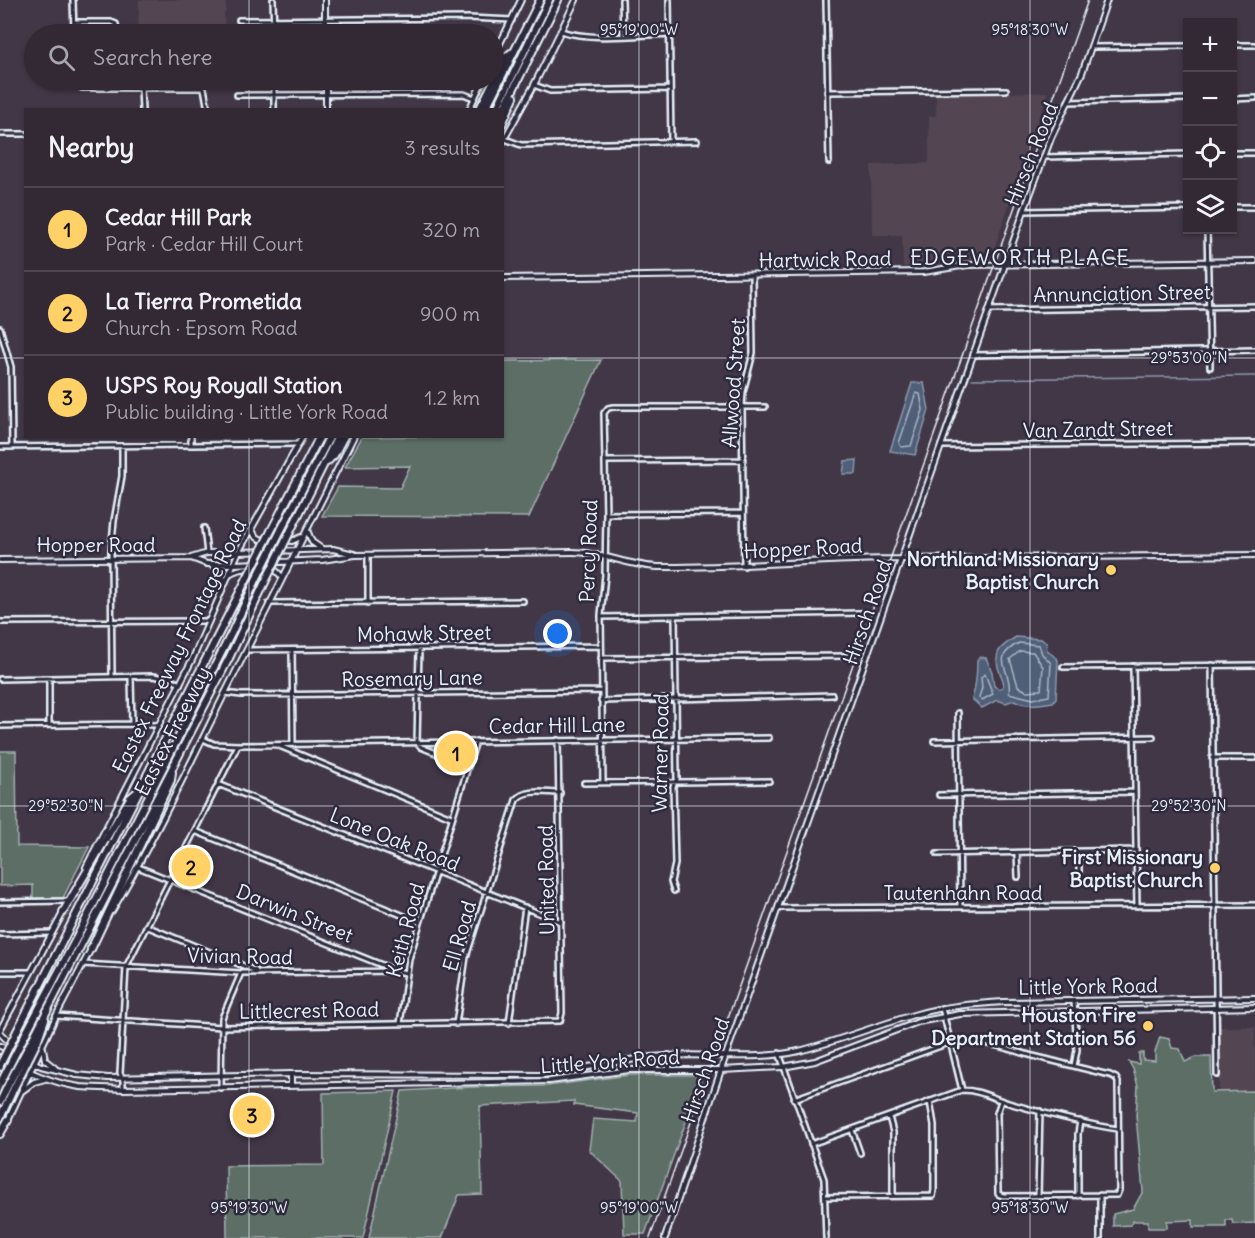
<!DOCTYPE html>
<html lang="en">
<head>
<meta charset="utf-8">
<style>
  :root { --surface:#322935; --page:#3a313d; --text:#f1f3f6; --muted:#a8a6ad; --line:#4d4550; --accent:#ffd166 }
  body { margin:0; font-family:Delius,sans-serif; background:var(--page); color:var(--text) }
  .controls { position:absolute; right:18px; top:18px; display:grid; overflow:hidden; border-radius:0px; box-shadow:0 2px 4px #0004 }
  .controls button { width:54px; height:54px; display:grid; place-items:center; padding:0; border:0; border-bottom:2px solid var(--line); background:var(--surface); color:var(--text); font:30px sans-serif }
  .you { position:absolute; left:558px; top:634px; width:21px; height:21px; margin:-15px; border:4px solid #fff; border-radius:50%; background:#1a73e8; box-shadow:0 0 0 9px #1a73e833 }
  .badge { display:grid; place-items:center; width:39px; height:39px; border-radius:50%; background:var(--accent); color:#111; font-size:20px; font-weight:700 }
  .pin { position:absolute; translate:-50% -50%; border:3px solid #fff; box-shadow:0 2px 6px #0006 }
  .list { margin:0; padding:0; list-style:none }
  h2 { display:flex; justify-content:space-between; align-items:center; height:78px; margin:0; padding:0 24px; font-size:26px }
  h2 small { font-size:20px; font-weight:400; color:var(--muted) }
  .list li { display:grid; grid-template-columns:39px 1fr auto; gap:18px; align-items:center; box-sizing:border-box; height:84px; padding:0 24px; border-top:2px solid var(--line) }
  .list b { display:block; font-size:22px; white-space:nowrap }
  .list p { margin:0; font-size:20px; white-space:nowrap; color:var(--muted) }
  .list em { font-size:20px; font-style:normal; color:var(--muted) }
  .icon { flex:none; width:33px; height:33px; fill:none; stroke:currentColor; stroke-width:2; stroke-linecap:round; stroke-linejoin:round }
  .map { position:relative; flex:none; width:1255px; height:1238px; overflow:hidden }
  .search { position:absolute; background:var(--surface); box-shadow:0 2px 4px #0004; left:24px; top:24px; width:480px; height:66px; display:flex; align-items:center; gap:15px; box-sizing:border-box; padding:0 21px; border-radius:33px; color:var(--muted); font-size:22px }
  .panel { position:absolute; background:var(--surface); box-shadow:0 2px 4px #0004; left:24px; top:108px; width:480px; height:330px; border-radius:0px }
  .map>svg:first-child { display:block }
</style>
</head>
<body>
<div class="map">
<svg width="1255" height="1238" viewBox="0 0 1255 1238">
  <rect width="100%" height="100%" fill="#423747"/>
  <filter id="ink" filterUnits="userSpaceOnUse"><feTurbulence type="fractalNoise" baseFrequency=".0167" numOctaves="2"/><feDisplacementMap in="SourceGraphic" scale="12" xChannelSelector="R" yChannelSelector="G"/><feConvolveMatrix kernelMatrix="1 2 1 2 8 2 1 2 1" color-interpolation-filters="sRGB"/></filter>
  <g filter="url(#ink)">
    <path fill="#524451" d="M139 0H226V12L224 13 225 34H138Z
      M1048 92 991 258 903 267 902 235H872L871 165 929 163V116H936V94Z
      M1219 1027H1255V1091L1219 1092Z"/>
    <path fill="#5b6e66" stroke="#a2b0af" stroke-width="1.5" d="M601 360 529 517 322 516 338 487 400 488 410 466 345 467 362 437 502 436 503 361Z
      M423 745H471L466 762Z
      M0 751H16L17 846 89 847 63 898H33V885L0 886Z
      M1160 1037 1169 1039 1172 1048 1180 1049 1185 1062 1196 1057H1211L1212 1092 1255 1091V1223L1233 1224 1232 1220H1226V1227H1193V1220L1167 1221V1228H1148V1221H1132L1131 1225 1113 1226V1214L1133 1209 1143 1191 1136 1116 1138 1086 1133 1069 1129 1062 1139 1064V1053H1143V1060L1155 1061V1052Z
      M629 1075H703L645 1234H624L622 1181 589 1150 593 1119 637 1122 638 1113 574 1105V1101L480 1106 482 1194 459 1195 442 1238H369L402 1091 471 1087 547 1086Z
      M396 1091 363 1238H227L226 1166 324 1165 323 1093Z"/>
    <path fill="#4f5e78" stroke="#8c99ab" stroke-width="1.5" d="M912 383H924L929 410 915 455 890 451Z
      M857 460 856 474H843L845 461Z
      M1016 637 1041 639 1046 642 1047 650 1058 660 1056 698 1053 702C1039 704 1027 707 1014 700L1006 703 997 700 982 708 972 699C976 686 977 673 977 660L980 657 986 658 992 672 994 686 999 689 1003 687C1005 681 1002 679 1000 673 992 652 1000 647 1016 637Z"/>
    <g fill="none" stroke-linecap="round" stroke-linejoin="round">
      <path stroke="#abb6c5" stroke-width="1.5" d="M916 393 920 394 923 410 911 446 901 447 899 443Z
        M1019 643 1039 645 1042 654 1051 663 1049 696 1033 699 1009 693C1013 669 988 659 1019 643Z
        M1020 651 1033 652 1043 667 1041 690 1026 691 1018 686 1010 659Z
        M985 674 993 694 982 700 979 697 982 688 981 677Z"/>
      <path stroke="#8c99ab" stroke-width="1.5" d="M972 379 1255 376"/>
      <g stroke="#e8f1f8" stroke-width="8">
        <path id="minor" d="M73 0 74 34
          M273 0 274 34
          M622 0 623 35
          M669 0 671 142
          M826 0 829 162
          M239 20 469 18 512 20
          M74 22H111L116 24 117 34
          M561 31C590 41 639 35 670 34
          M1232 45H1255
          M1091 47 1188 46
          M75 80V84L82 88H204L208 110
          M118 80V88
          M274 80V110
          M534 85 550 91 670 89
          M141 88 142 110
          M827 92 1006 90
          M237 95 464 94 474 98
          M1232 99 1255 98
          M1068 102 1188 99
          M0 134H26
          M505 139 521 145 697 141
          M1232 153H1255
          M1044 157 1188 154
          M1232 207H1255
          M1024 211 1188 208
          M1207 230 1210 367
          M990 310 1255 306
          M0 328 11 367 12 447
          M974 355 1255 350
          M191 436V445
          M941 446 1255 443
          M0 447 298 444
          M605 461 742 460
          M606 514 742 513
          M204 528 207 553
          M744 566 742 407 743 392 753 353 752 275
          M269 603 523 601
          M368 603V555
          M601 617 861 613
          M0 622 208 621
          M248 650 600 646
          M292 650 293 743
          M601 658 849 656
          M1212 665 1217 1075
          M1133 666 1137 906
          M1063 667 1255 665
          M112 677 111 552 114 521 122 476V446
          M131 677 132 724
          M0 679 153 676 170 679 180 684
          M49 679V725
          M225 693 241 695 601 691
          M601 701 832 695
          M958 713 960 907
          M0 726 132 724 155 725 159 727
          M203 739 214 744 238 745 769 738
          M934 741 1153 737
          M417 742 419 649
          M417 742 421 747 468 766
          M277 745 451 817
          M1212 758H1255
          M584 783 769 781
          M603 783 601 615 605 575 606 514 604 413 608 408 613 407H765
          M218 784 561 922
          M939 795 1135 792
          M195 831 419 922
          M1079 852V875
          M1017 853 1018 877
          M937 854 1136 850
          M138 867 397 971 406 973
          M674 891 671 882 675 864 673 786 677 779 675 616
          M0 902 67 901
          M779 908 1255 905
          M146 926 256 971
          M0 934 52 933
          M83 964 241 973 397 971
          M0 972H30
          M942 1008 962 1090
          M56 1016 222 1027 560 1021 562 1013 558 740
          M509 1023 525 907
          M400 1024 409 959 476 741
          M456 1024 466 957 516 800C525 788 546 793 560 793
          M779 1053 824 1179 826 1238
          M1074 1066 1077 1050 1074 1001
          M221 1088 222 1018 241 973
          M123 1089V1080L120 1073 126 967 238 745
          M794 1099 946 1044C978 1036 1003 1048 1033 1056 1058 1062 1084 1069 1110 1075L1116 1078 1118 1082 1119 1190 1117 1195 1003 1196 998 1194 997 1113 1001 1101
          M889 1117 893 1132V1196
          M852 1130 860 1153
          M811 1144 962 1090C980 1090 994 1099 1012 1104 1047 1114 1083 1124 1118 1129
          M1038 1196 1040 1111
          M1078 1196V1134L1080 1121
          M1100 1196V1238
          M826 1197 933 1196 934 1190V1125L930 1101"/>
      </g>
      <g stroke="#e8f1f8" stroke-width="8">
        <path id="tertiary" d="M325 0V34
          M326 80V110
          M502 278 924 272 967 265 1255 261
          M902 559 1255 555"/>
      </g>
      <g stroke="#e8f1f8" stroke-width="8">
        <path id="secondary" d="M494 56 521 0
          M469 110 483 80
          M502 143 534 85 576 0
          M252 529 255 536 260 539 292 541 301 537
          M307 530 312 542 322 549
          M191 558 207 564H235L322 560 355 555 573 552C602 552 628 566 658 567 740 568 821 559 902 559
          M0 560 191 558 207 553 333 549 354 554
          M210 564 220 572 225 582
          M231 573C238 568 266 565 275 570 276 570 281 576 282 577
          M86 867 193 658 239 551 303 436
          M112 911C154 840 189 766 225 693 268 607 311 522 354 436
          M0 1030 64 911
          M0 1033 8 1041 20 1048
          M0 1046 41 1066 77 1075 108 1078 291 1074 540 1075C582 1070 623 1058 666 1056 710 1053 756 1061 799 1051 839 1041 877 1025 917 1014 945 1006 974 1004 1003 1002L1255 998
          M43 1048 45 1060 55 1068
          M0 1057C25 1070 51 1083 80 1087 94 1088 109 1088 123 1089L550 1081 629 1070H721L783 1067 815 1061 918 1022 960 1014 1255 1007
          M0 1067 21 1080 22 1090
          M669 1071V1055
          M291 1074V1086
          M22 1091 34 1082 45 1079
          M8 1120 56 1016 91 949
          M665 1238 726 1055 1024 211 1051 138 1082 73 1107 0"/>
      </g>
      <g stroke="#e8f1f8" stroke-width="10">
        <path id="motorway" d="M479 110 506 57 511 53
          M485 110 540 0
          M496 110 549 0
          M502 112 558 0
          M502 124 514 97
          M327 462 334 455 344 436
          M281 530 330 436
          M291 530 338 436
          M271 531 320 436
          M63 912 130 798 137 792
          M91 949 171 780 172 772
          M17 1031 245 582
          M25 1035 76 939 231 634 255 582
          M32 1040 229 658 265 582
          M37 1042 45 1019
          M0 1102 8 1085
          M0 1118 14 1088
          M0 1134 8 1120"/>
      </g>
      <use href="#minor" stroke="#2f2a3d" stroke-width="3"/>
      <use href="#tertiary" stroke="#2f2a3d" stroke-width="4"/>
      <use href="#secondary" stroke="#2f2a3d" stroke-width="4"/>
      <use href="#motorway" stroke="#2f2a3d" stroke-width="6"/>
      <path stroke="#e8f1f8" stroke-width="1.5" d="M650 1238 1088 0"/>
      <g stroke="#e8f1f8" stroke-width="10" stroke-linecap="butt">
        <path id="motorway-bridge" d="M245 582 271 531
          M255 582 281 530
          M265 582 291 530
          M0 1065 17 1031
          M1 1082 25 1035
          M8 1085 32 1040
          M14 1088 37 1042"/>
      </g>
      <use href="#motorway-bridge" stroke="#2f2a3d" stroke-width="6"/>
    </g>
  </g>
  <path fill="none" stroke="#e8f1f8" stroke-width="1.5" stroke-opacity="0.45" d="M249 0V34M639 0V1238M1030 0V1238M249 80V110M0 358H26M502 358H1255M249 436V1238M0 806H1255"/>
  <g fill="#ffd166" stroke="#2f2a3d" stroke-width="2">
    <circle cx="1111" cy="570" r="6"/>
    <circle cx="1215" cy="868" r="6"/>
    <circle cx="1148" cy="1026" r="6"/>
  </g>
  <g text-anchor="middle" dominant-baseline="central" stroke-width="5" stroke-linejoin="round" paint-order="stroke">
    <g font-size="20" fill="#e8f1f8" stroke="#2f2a3d">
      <text transform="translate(1031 154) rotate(-68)">Hirsch Road</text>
      <text transform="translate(825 259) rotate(-1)">Hartwick Road</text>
      <text transform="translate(1122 293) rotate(-1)">Annunciation Street</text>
      <text transform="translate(733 383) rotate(-86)">Allwood Street</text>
      <text transform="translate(1098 429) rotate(-1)">Van Zandt Street</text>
      <text x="96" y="544">Hopper Road</text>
      <text transform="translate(803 548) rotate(-3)">Hopper Road</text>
      <text transform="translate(588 551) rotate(-88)">Percy Road</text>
      <text transform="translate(867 612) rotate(-71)">Hirsch Road</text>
      <text transform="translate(424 633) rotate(-1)">Mohawk Street</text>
      <text transform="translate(179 646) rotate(-64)">Eastex Freeway Frontage Road</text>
      <text transform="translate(412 678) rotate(-1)">Rosemary Lane</text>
      <text transform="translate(557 725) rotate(-1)">Cedar Hill Lane</text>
      <text transform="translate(172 731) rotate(-63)">Eastex Freeway</text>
      <text transform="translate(660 753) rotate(-89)">Warner Road</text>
      <text transform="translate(395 839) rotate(22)">Lone Oak Road</text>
      <text transform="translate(546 880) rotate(-91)">United Road</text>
      <text x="963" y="892">Tautenhahn Road</text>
      <text transform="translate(295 913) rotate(22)">Darwin Street</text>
      <text transform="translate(405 930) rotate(-75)">Keith Road</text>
      <text transform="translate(459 936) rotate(-74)">Ell Road</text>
      <text transform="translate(240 956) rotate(1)">Vivian Road</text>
      <text transform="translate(1088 986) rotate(-1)">Little York Road</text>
      <text transform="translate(309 1010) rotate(-1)">Littlecrest Road</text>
      <text transform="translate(610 1061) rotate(-4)">Little York Road</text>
      <text transform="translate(705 1070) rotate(-71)">Hirsch Road</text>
    </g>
    <g font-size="20" font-weight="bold" fill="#e8f1f8" stroke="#2f2a3d" text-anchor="end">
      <text x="1099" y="558">Northland Missionary<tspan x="1099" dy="23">Baptist Church</tspan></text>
      <text x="1203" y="856">First Missionary<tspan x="1203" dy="23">Baptist Church</tspan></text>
      <text x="1136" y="1014">Houston Fire<tspan x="1136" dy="23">Department Station 56</tspan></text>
    </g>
    <g font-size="21" letter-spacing="1.5" fill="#e8f1f8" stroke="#2f2a3d">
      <text x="1020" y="257">EDGEWORTH PLACE</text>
    </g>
  </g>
  <g font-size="15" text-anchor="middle" fill="#e8f1f8" stroke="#2f2a3d" stroke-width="5" stroke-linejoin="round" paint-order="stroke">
    <text x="639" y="35">95°19'00"W</text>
    <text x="1030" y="35">95°18'30"W</text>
    <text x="1189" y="363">29°53'00"N</text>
    <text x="66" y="811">29°52'30"N</text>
    <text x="1189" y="811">29°52'30"N</text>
    <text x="249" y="1213">95°19'30"W</text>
    <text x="639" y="1213">95°19'00"W</text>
    <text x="1030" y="1213">95°18'30"W</text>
  </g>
</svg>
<div class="controls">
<button>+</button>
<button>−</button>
<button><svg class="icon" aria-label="locate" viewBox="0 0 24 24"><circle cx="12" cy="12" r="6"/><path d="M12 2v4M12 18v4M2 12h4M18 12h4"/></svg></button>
<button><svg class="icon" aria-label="layers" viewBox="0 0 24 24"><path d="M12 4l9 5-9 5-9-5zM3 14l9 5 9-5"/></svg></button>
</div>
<div class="you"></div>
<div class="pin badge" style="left:456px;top:753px">1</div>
<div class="pin badge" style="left:191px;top:867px">2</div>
<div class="pin badge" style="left:252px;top:1115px">3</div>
<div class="search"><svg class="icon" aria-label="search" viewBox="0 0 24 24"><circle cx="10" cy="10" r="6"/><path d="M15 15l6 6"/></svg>Search here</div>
<section class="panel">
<h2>Nearby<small>3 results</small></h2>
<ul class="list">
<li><span class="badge">1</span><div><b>Cedar Hill Park</b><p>Park · Cedar Hill Court</p></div><em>320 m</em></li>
<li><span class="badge">2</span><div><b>La Tierra Prometida</b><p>Church · Epsom Road</p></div><em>900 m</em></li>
<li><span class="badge">3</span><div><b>USPS Roy Royall Station</b><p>Public building · Little York Road</p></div><em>1.2 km</em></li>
</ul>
</section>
</div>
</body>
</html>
